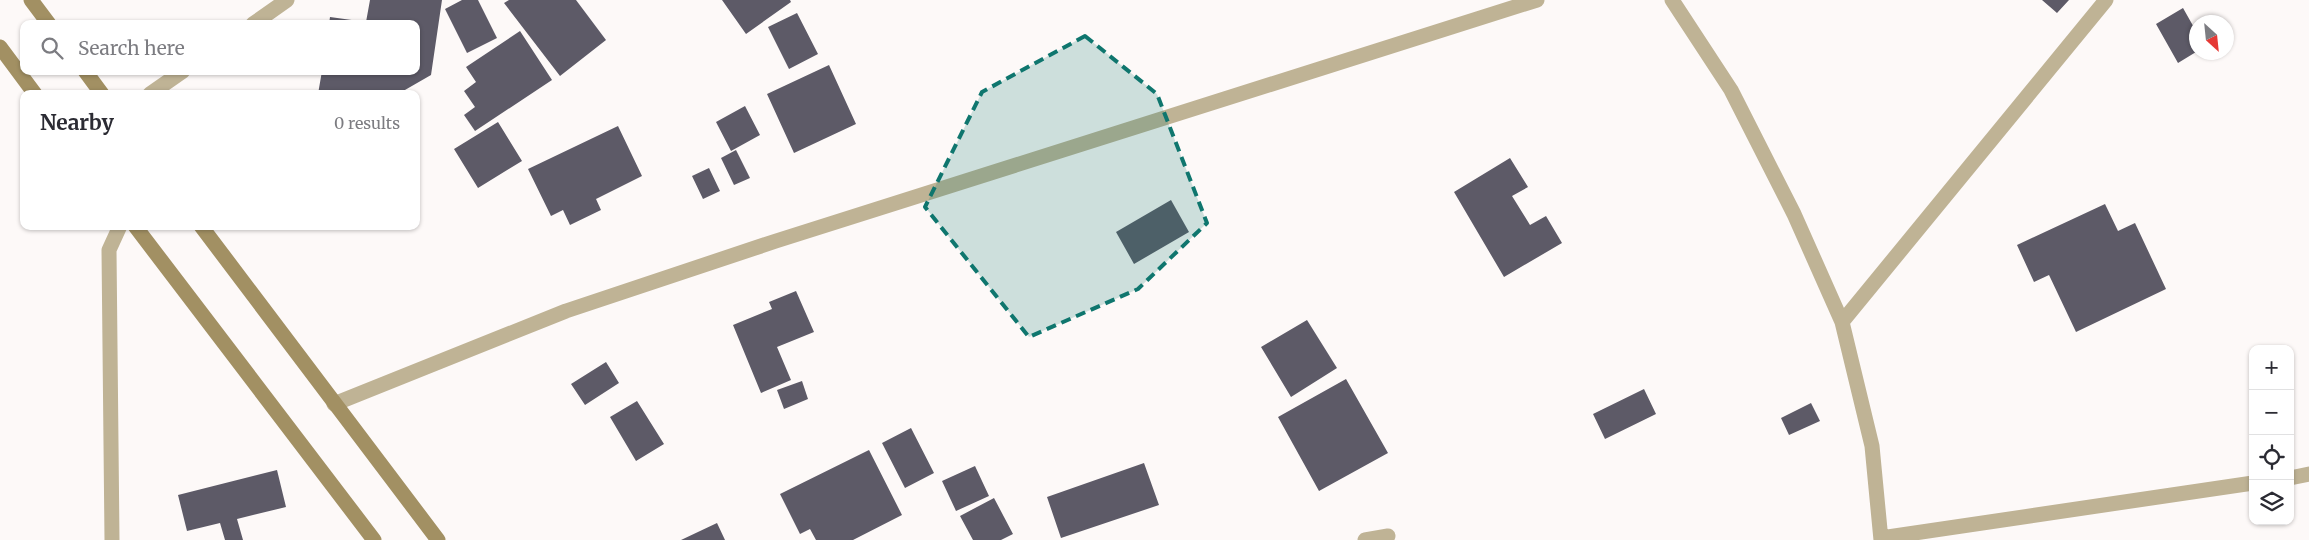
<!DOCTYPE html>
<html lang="en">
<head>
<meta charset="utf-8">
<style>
  :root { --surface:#fff; --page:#f2f2f3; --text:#2b2b33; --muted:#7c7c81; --line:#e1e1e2 }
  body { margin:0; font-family:Merriweather,serif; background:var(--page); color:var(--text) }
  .controls { position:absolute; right:15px; bottom:15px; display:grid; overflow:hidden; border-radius:10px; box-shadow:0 1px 4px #0004 }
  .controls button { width:45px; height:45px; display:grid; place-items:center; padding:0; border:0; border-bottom:1px solid var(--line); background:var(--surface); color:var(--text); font:25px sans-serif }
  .compass { position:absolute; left:2189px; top:15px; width:45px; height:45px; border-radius:50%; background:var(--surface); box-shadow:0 1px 4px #0004; rotate:153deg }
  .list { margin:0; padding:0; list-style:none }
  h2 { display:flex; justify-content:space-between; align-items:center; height:65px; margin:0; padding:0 20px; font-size:21px }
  h2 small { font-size:16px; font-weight:400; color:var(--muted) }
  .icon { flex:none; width:28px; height:28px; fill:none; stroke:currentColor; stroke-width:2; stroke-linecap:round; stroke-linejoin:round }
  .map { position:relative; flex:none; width:2309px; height:540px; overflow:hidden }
  .search { position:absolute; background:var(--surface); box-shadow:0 1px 4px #0004; left:20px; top:20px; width:400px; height:55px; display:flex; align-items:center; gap:12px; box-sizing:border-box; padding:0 18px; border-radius:10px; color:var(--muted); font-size:19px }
  .panel { position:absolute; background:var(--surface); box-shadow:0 1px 4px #0004; left:20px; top:90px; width:400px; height:140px; border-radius:10px }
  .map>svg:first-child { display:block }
</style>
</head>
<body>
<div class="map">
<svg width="2309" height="540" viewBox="0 0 2309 540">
  <rect width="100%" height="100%" fill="#fdf9f8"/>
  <path fill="#5d5a67" d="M370 0H442L431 75 398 94H318L322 71H416V24H329L330 17 366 22Z
    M462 0H478L497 38 467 53 445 9Z
    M509 0H576L606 40 560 76 504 3Z
    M722 0H790L791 2 746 34Z
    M2042 0H2069L2057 13Z
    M2183 8 2196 31V52L2178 63 2156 24Z
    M797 13 818 54 789 69 768 27Z
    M520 31 552 80 475 131 464 115 475 107 464 91 476 82 466 67Z
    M829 65 856 124 794 153 767 94Z
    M745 106 760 135 731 151 716 122Z
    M498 122 522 161 478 188 454 149Z
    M618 126 642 176 596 199 601 210 570 225 563 210 551 216 528 169Z
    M736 150 750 178 734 185 721 158Z
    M1510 158 1528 187 1512 196 1530 225 1546 216 1562 243 1504 277 1454 192Z
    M709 168 720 191 703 199 692 176Z
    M1171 200 1189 232 1134 264 1116 232Z
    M2105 204 2118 231 2135 223 2166 289 2076 332 2049 275 2034 282 2017 245Z
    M796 291 814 332 777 347 791 380 761 393 733 325 772 309 769 302Z
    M1307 320 1337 368 1291 397 1261 347Z
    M606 362 619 383 585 405 571 384Z
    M1346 379 1388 453 1319 491 1278 417Z
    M802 381 808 399 784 409 777 390Z
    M1644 389 1656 414 1605 439 1593 414Z
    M637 401 664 444 636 461 610 417Z
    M1811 403 1820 421 1789 435 1781 418Z
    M911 428 934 473 905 488 882 443Z
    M869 450 902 515 853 540H816L810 529 800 534 780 494Z
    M1144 463 1159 505 1061 538 1047 497Z
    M975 466 989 496 956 511 942 481Z
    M277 470 286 507 237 519 243 540H225L220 523 187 531 178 495Z
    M994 498 1013 534 1001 540H973L960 516Z
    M717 523 725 540H681Z"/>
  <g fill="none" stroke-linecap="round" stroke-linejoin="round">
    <path stroke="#bfb395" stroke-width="15" d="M1672 0 1731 90 1794 214 1842 322 1872 446 1881 540
      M253 24 287 0
      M150 94 183 71
      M1842 322 2106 0
      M334 404 566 311 776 241 1537 0
      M2290 478 2309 474
      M1881 538 2253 483
      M112 540 109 250 120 226
      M1365 540 1388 536"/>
    <path stroke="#a29063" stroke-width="15" d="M31 0 49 24
      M0 47 35 94
      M85 71 102 94
      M135 226 374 540
      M201 226 438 540"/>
  </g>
  <path fill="#0f766e" fill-opacity="0.2" stroke="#0f766e" stroke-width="4" stroke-dasharray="10 6" stroke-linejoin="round" d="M1085 36 1157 94 1207 223 1138 289 1029 337 925 207 982 92Z"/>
</svg>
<div class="controls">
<button>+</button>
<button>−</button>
<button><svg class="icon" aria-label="locate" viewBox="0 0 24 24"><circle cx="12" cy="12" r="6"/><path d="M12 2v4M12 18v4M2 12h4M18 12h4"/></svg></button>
<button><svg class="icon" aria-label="layers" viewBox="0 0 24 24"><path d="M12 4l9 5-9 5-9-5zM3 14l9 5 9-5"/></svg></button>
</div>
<svg class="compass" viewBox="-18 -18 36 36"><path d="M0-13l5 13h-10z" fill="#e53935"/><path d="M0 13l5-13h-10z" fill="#7c7c81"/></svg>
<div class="search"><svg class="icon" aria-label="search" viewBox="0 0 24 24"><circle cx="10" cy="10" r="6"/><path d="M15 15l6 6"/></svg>Search here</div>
<section class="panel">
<h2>Nearby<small>0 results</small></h2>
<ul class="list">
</ul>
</section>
</div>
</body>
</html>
